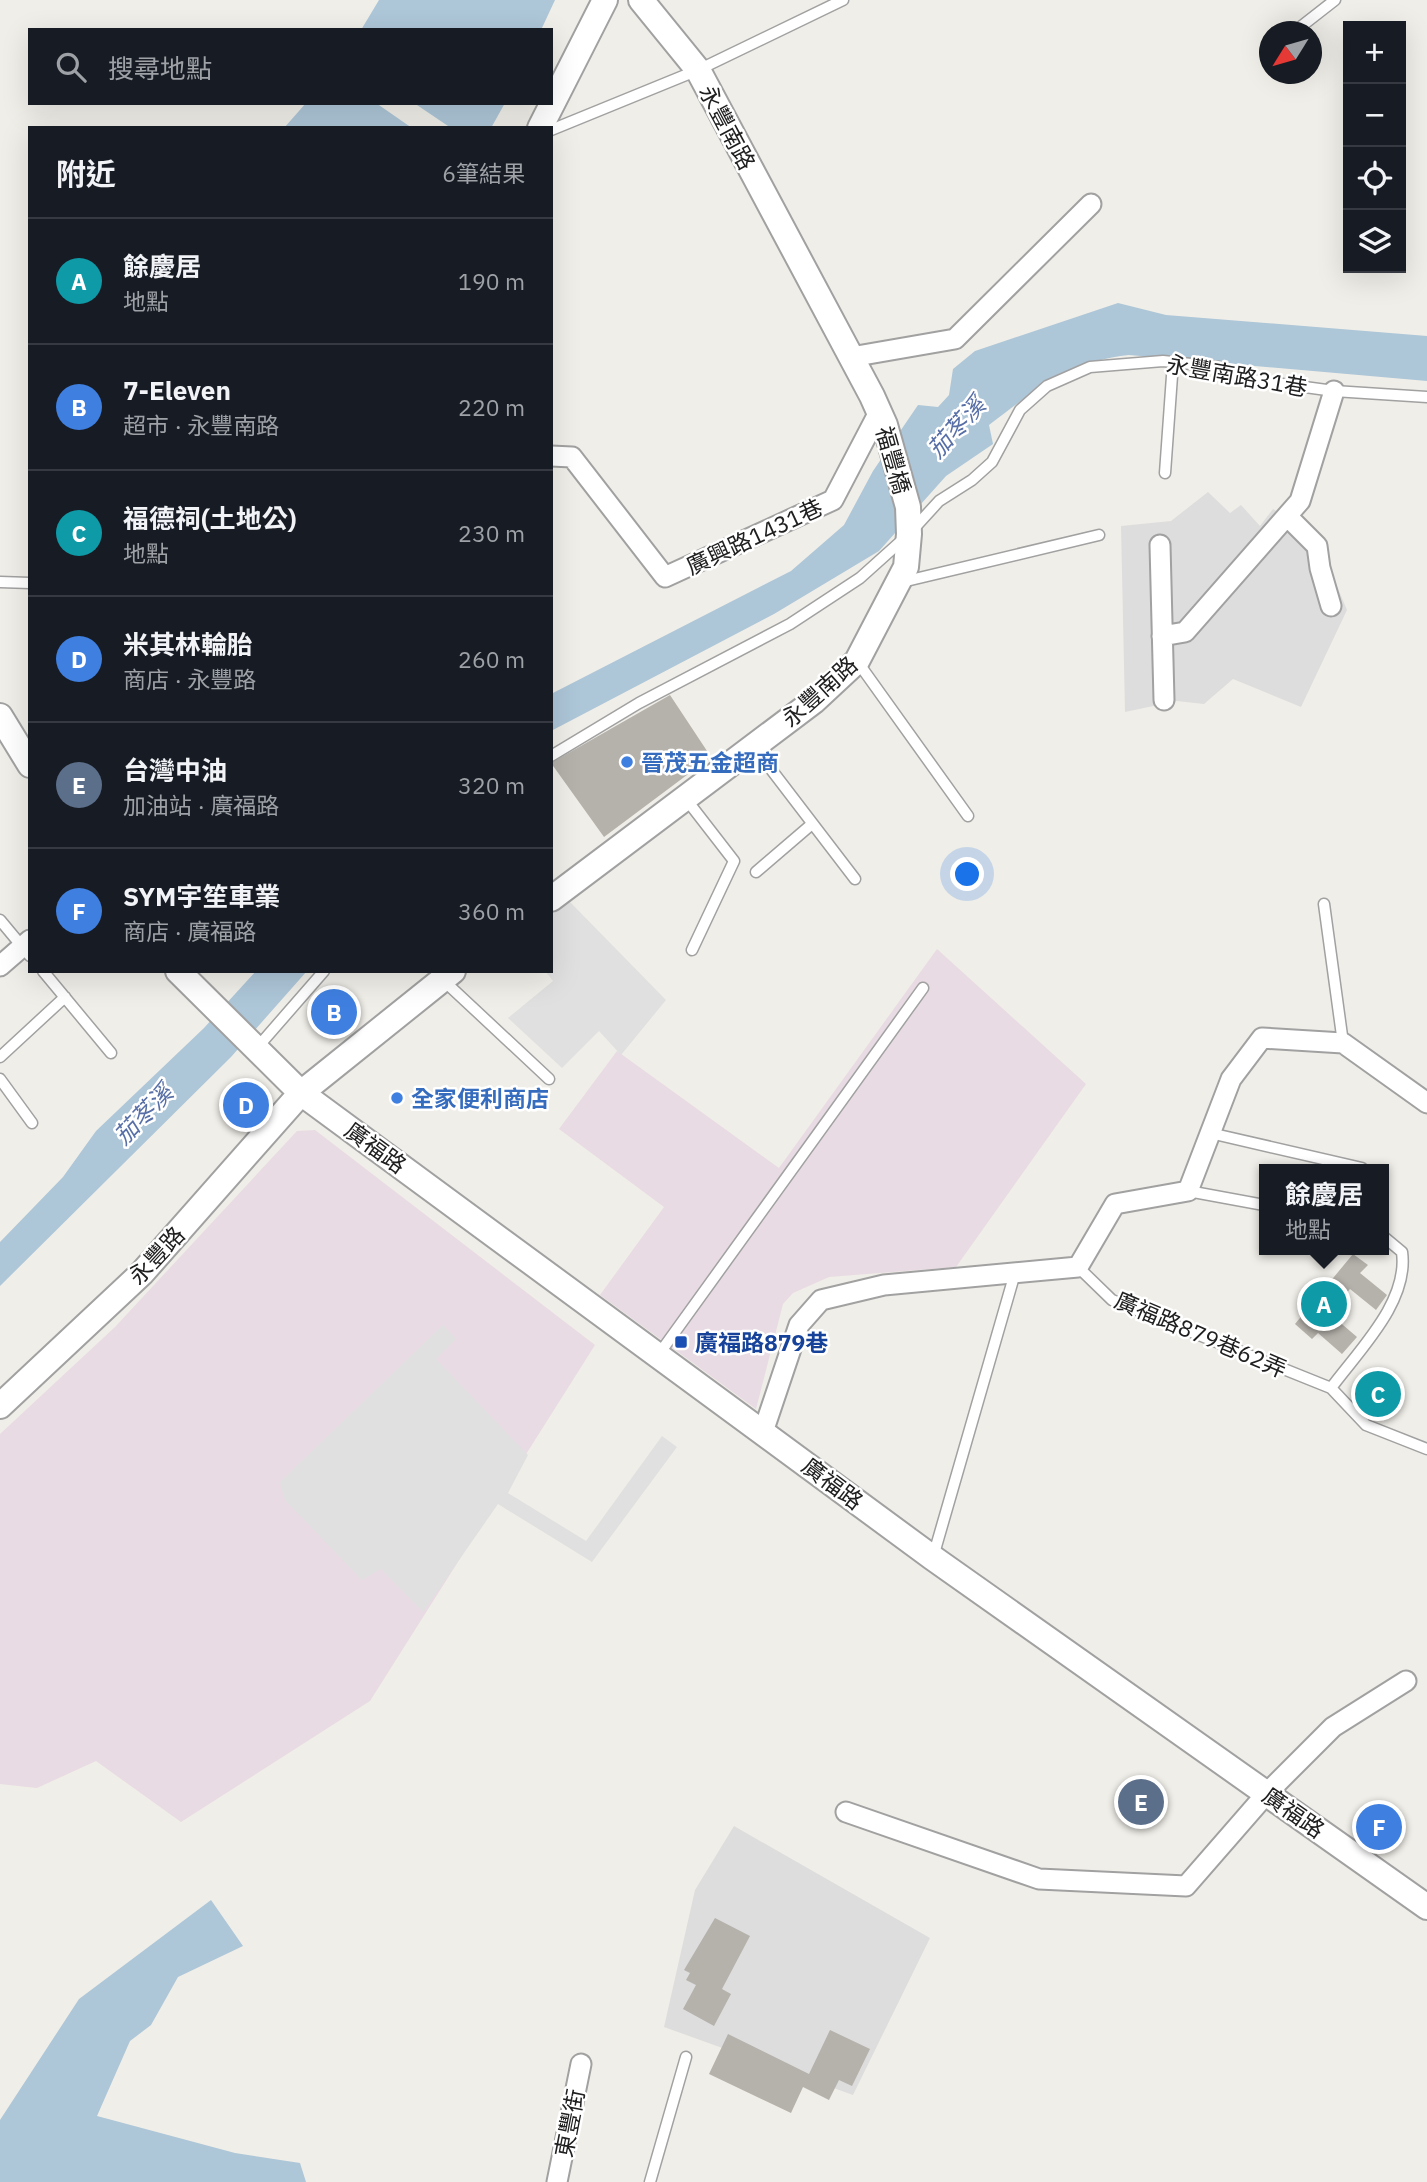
<!DOCTYPE html>
<html lang="zh-TW">
<head>
<meta charset="utf-8">
<style>
  :root { --surface:#171b24; --page:#242831; --text:#f1f3f6; --muted:#9ea1a6; --line:#363941; --accent:#d89e92 }
  body { margin:0; font-family:"IBM Plex Sans","Noto Sans TC",sans-serif; background:var(--page); color:var(--text) }
  .controls { position:absolute; right:21px; top:21px; display:grid; overflow:hidden; border-radius:0px; box-shadow:0 7px 28px #0002 }
  .controls button { width:63px; height:63px; display:grid; place-items:center; padding:0; border:0; border-bottom:2px solid var(--line); background:var(--surface); color:var(--text); font:35px sans-serif }
  .compass { position:absolute; left:1259px; top:21px; width:63px; height:63px; border-radius:50%; background:var(--surface); box-shadow:0 7px 28px #0002; rotate:233deg }
  .you { position:absolute; left:968px; top:875px; width:24px; height:24px; margin:-18px; border:5px solid #fff; border-radius:50%; background:#1a73e8; box-shadow:0 0 0 10px #1a73e833 }
  .badge { display:grid; place-items:center; width:46px; height:46px; border-radius:50%; background:var(--accent); color:#fff; font-size:23px; font-weight:700 }
  .pin { position:absolute; translate:-50% -50%; border:4px solid #fff; box-shadow:0 2px 7px #0006 }
  .popup { position:absolute; left:1259px; top:1164px; width:130px; height:91px; box-sizing:border-box; display:grid; place-content:center; border-radius:0px; background:var(--surface); filter:drop-shadow(0 2px 5px #0005); font-size:23px; white-space:nowrap; color:var(--muted) }
  .popup b { font-size:26px; color:var(--text) }
  .popup::after { content:''; position:absolute; left:50%; top:100%; margin-left:-14px; border:14px solid transparent; border-top-color:var(--surface) }
  .list { margin:0; padding:0; list-style:none }
  h2 { display:flex; justify-content:space-between; align-items:center; height:91px; margin:0; padding:0 28px; font-size:30px }
  h2 small { font-size:23px; font-weight:400; color:var(--muted) }
  .list li { display:grid; grid-template-columns:46px 1fr auto; gap:21px; align-items:center; box-sizing:border-box; height:126px; padding:0 28px; border-top:2px solid var(--line) }
  .list b { display:block; font-size:26px; white-space:nowrap }
  .list p { margin:0; font-size:23px; white-space:nowrap; color:var(--muted) }
  .list em { font-size:23px; font-style:normal; color:var(--muted) }
  .icon { flex:none; width:38px; height:38px; fill:none; stroke:currentColor; stroke-width:2; stroke-linecap:round; stroke-linejoin:round }
  .map { position:relative; flex:none; width:1427px; height:2182px; overflow:hidden }
  .search { position:absolute; background:var(--surface); box-shadow:0 7px 28px #0002; left:28px; top:28px; width:525px; height:77px; display:flex; align-items:center; gap:18px; box-sizing:border-box; padding:0 24px; border-radius:0px; color:var(--muted); font-size:26px }
  .panel { position:absolute; background:var(--surface); box-shadow:0 7px 28px #0002; left:28px; top:126px; width:525px; height:847px; border-radius:0px }
  .map>svg:first-child { display:block }
</style>
</head>
<body>
<div class="map">
<svg width="1427" height="2182" viewBox="0 0 1427 2182">
  <rect width="100%" height="100%" fill="#f0eee8"/>
  <path fill="#dedddd" d="M1208 492 1230 513 1241 505 1260 526 1273 509 1315 534 1347 610 1301 707 1233 679 1204 704 1177 701 1125 712 1121 526 1171 521Z
    M734 1826 930 1938 853 2095 664 2027 695 1890Z"/>
  <path fill="#e8dbe3" d="M937 949 1086 1084 956 1267 829 1277 793 1293 783 1304 756 1409 600 1295 664 1207 559 1129 617 1051 779 1168Z
    M315 1130 595 1345 370 1701 181 1822 96 1761 37 1788 0 1784V1434L115 1327 297 1131Z"/>
  <path fill="#e0e0e0" d="M570 902 666 1000 621 1055 599 1031 562 1068 508 1018 553 981 545 971H551V915Z
    M443 1325 456 1339 436 1359 528 1455 508 1493 586 1541 662 1436 677 1447 592 1562 498 1504 423 1612 381 1569 362 1580 285 1500 280 1482Z"/>
  <path fill="#adc6d8" d="M379 0H555L541 30H361Z
    M306 103H376L412 128H284Z
    M414 103H505L491 128H451Z
    M1118 303 1166 315 1427 336V381L1129 355C1069 361 1035 390 989 425L993 444 946 476 879 551 774 614 551 731V694L791 571 844 525 873 471 918 405 938 407 949 395 953 369 975 351Z
    M256 971H307L231 1057 0 1286V1242L63 1177 96 1131 204 1028Z
    M211 1900 243 1946 178 1977 151 2025 130 2041 97 2116 235 2153 300 2163 306 2182H0V2120L79 1999Z"/>
  <path fill="#b5b1ab" d="M670 695 711 757 604 837 551 763Z
    M1353 1254 1368 1265 1360 1273 1387 1295 1376 1310 1350 1289 1329 1313 1357 1337 1342 1354 1318 1333 1312 1339 1295 1324Z
    M1368 1373 1401 1396 1388 1415 1354 1392Z
    M715 1918 750 1936 722 1989 731 1994 714 2026 683 2009 696 1985 686 1980 690 1973 684 1970Z
    M830 2030 870 2049 852 2086 839 2080 829 2100 803 2087 791 2113 709 2074 728 2034 809 2074Z"/>
  <g fill="none" stroke-linecap="round" stroke-linejoin="round">
    <g stroke="#a1a1a1" stroke-width="13">
      <path id="service" d="M1294 32 1335 0
        M551 130 698 70 843 0
        M1165 473 1173 362
        M0 582 30 583
        M902 582 1099 535
        M857 661 968 816
        M754 747 855 879
        M551 756 639 703 790 624 860 578 909 534 939 501 972 480 992 462 1020 410 1047 386 1090 367 1163 361 1219 367 1254 380 1334 391 1427 397
        M686 799 734 861 692 950
        M756 872 812 824
        M1324 904 1343 1043
        M0 920 30 956
        M43 971 111 1053
        M443 980 549 1079
        M256 1049 324 971
        M0 1057 65 997
        M0 1079 32 1123
        M1210 1133 1362 1168
        M1188 1191 1264 1205
        M1078 1267 1112 1300 1331 1388 1366 1425 1427 1449
        M659 1354 923 988
        M1331 1388C1359 1350 1409 1302 1402 1252L1384 1237
        M933 1557 1015 1273
        M650 2182 686 2057"/>
    </g>
    <g stroke="#a1a1a1" stroke-width="23">
      <path id="minor" d="M851 357 955 339 1091 204
        M551 456 572 457 665 577 833 500 879 412
        M1288 517 1317 546 1320 568 1331 606
        M1160 545 1164 700
        M1162 636 1185 632 1300 501 1334 391
        M0 966 30 940
        M763 1432 799 1325 821 1300 884 1285 1078 1267 1115 1204 1188 1191 1231 1079 1262 1038 1343 1043 1427 1103
        M846 1812 1039 1879 1186 1886 1267 1793 1333 1727 1406 1681
        M557 2182 581 2064"/>
    </g>
    <g stroke="#a1a1a1" stroke-width="28">
      <path id="tertiary" d="M540 128 605 0
        M0 716 30 765
        M551 899 814 701 857 661 906 567 909 534 908 507 885 425 872 396 698 70 641 0
        M178 971 301 1093 933 1558 1427 1907
        M0 1406 142 1273 301 1093 453 971"/>
    </g>
    <use href="#service" stroke="#fff" stroke-width="10"/>
    <use href="#minor" stroke="#fff" stroke-width="19"/>
    <use href="#tertiary" stroke="#fff" stroke-width="24"/>
  </g>
  <g fill="#3f7fe0" stroke="#fff" stroke-width="2.5">
    <circle cx="627" cy="762" r="7"/>
    <circle cx="397" cy="1098" r="7"/>
  </g>
  <rect fill="#1a4fb4" stroke="#fff" stroke-width="2.5" x="674" y="1335" width="14" height="14" rx="3.5"/>
  <g text-anchor="middle" dominant-baseline="central" stroke-width="5" stroke-linejoin="round" paint-order="stroke">
    <g font-size="23" fill="#202020" stroke="#fff">
      <text transform="translate(728 127) rotate(62)">永豐南路</text>
      <text transform="translate(1237 375) rotate(10)">永豐南路31巷</text>
      <text transform="translate(894 460) rotate(74)">福豐橋</text>
      <text transform="translate(754 536) rotate(-25)">廣興路1431巷</text>
      <text transform="translate(819 691) rotate(-42)">永豐南路</text>
      <text transform="translate(376 1147) rotate(36)">廣福路</text>
      <text transform="translate(156 1255) rotate(-47)">永豐路</text>
      <text transform="translate(1201 1334) rotate(23)">廣福路879巷62弄</text>
      <text transform="translate(833 1483) rotate(37)">廣福路</text>
      <text transform="translate(1294 1812) rotate(35)">廣福路</text>
      <text transform="translate(569 2123) rotate(-79)">東豐街</text>
    </g>
    <g font-size="23" font-weight="bold" fill="#366cbe" stroke="#fff" text-anchor="start">
      <text x="641" y="762">晉茂五金超商</text>
      <text x="411" y="1098">全家便利商店</text>
    </g>
    <g font-size="23" font-weight="bold" fill="#164399" stroke="#fff" text-anchor="start">
      <text x="695" y="1342">廣福路879巷</text>
    </g>
    <g font-size="24" font-style="italic" fill="#576fa6" stroke="#fff">
      <text transform="translate(956 427) rotate(-48)">茄苳溪</text>
      <text transform="translate(143 1114) rotate(-46)">茄苳溪</text>
    </g>
  </g>
</svg>
<div class="controls">
<button>+</button>
<button>−</button>
<button><svg class="icon" aria-label="locate" viewBox="0 0 24 24"><circle cx="12" cy="12" r="6"/><path d="M12 2v4M12 18v4M2 12h4M18 12h4"/></svg></button>
<button><svg class="icon" aria-label="layers" viewBox="0 0 24 24"><path d="M12 4l9 5-9 5-9-5zM3 14l9 5 9-5"/></svg></button>
</div>
<svg class="compass" viewBox="-18 -18 36 36"><path d="M0-13l5 13h-10z" fill="#e53935"/><path d="M0 13l5-13h-10z" fill="#9ea1a6"/></svg>
<div class="you"></div>
<div class="pin badge" style="left:1324px;top:1304px;background:#0f9aa8">A</div>
<div class="popup"><b>餘慶居</b>地點</div>
<div class="pin badge" style="left:334px;top:1012px;background:#3f7fe0">B</div>
<div class="pin badge" style="left:1378px;top:1394px;background:#0f9aa8">C</div>
<div class="pin badge" style="left:246px;top:1105px;background:#3f7fe0">D</div>
<div class="pin badge" style="left:1141px;top:1802px;background:#5c6f8a">E</div>
<div class="pin badge" style="left:1379px;top:1827px;background:#3f7fe0">F</div>
<div class="search"><svg class="icon" aria-label="search" viewBox="0 0 24 24"><circle cx="10" cy="10" r="6"/><path d="M15 15l6 6"/></svg>搜尋地點</div>
<section class="panel">
<h2>附近<small>6筆結果</small></h2>
<ul class="list">
<li><span class="badge" style="background:#0f9aa8">A</span><div><b>餘慶居</b><p>地點</p></div><em>190 m</em></li>
<li><span class="badge" style="background:#3f7fe0">B</span><div><b>7-Eleven</b><p>超市 · 永豐南路</p></div><em>220 m</em></li>
<li><span class="badge" style="background:#0f9aa8">C</span><div><b>福德祠(土地公)</b><p>地點</p></div><em>230 m</em></li>
<li><span class="badge" style="background:#3f7fe0">D</span><div><b>米其林輪胎</b><p>商店 · 永豐路</p></div><em>260 m</em></li>
<li><span class="badge" style="background:#5c6f8a">E</span><div><b>台灣中油</b><p>加油站 · 廣福路</p></div><em>320 m</em></li>
<li><span class="badge" style="background:#3f7fe0">F</span><div><b>SYM宇笙車業</b><p>商店 · 廣福路</p></div><em>360 m</em></li>
</ul>
</section>
</div>
</body>
</html>
